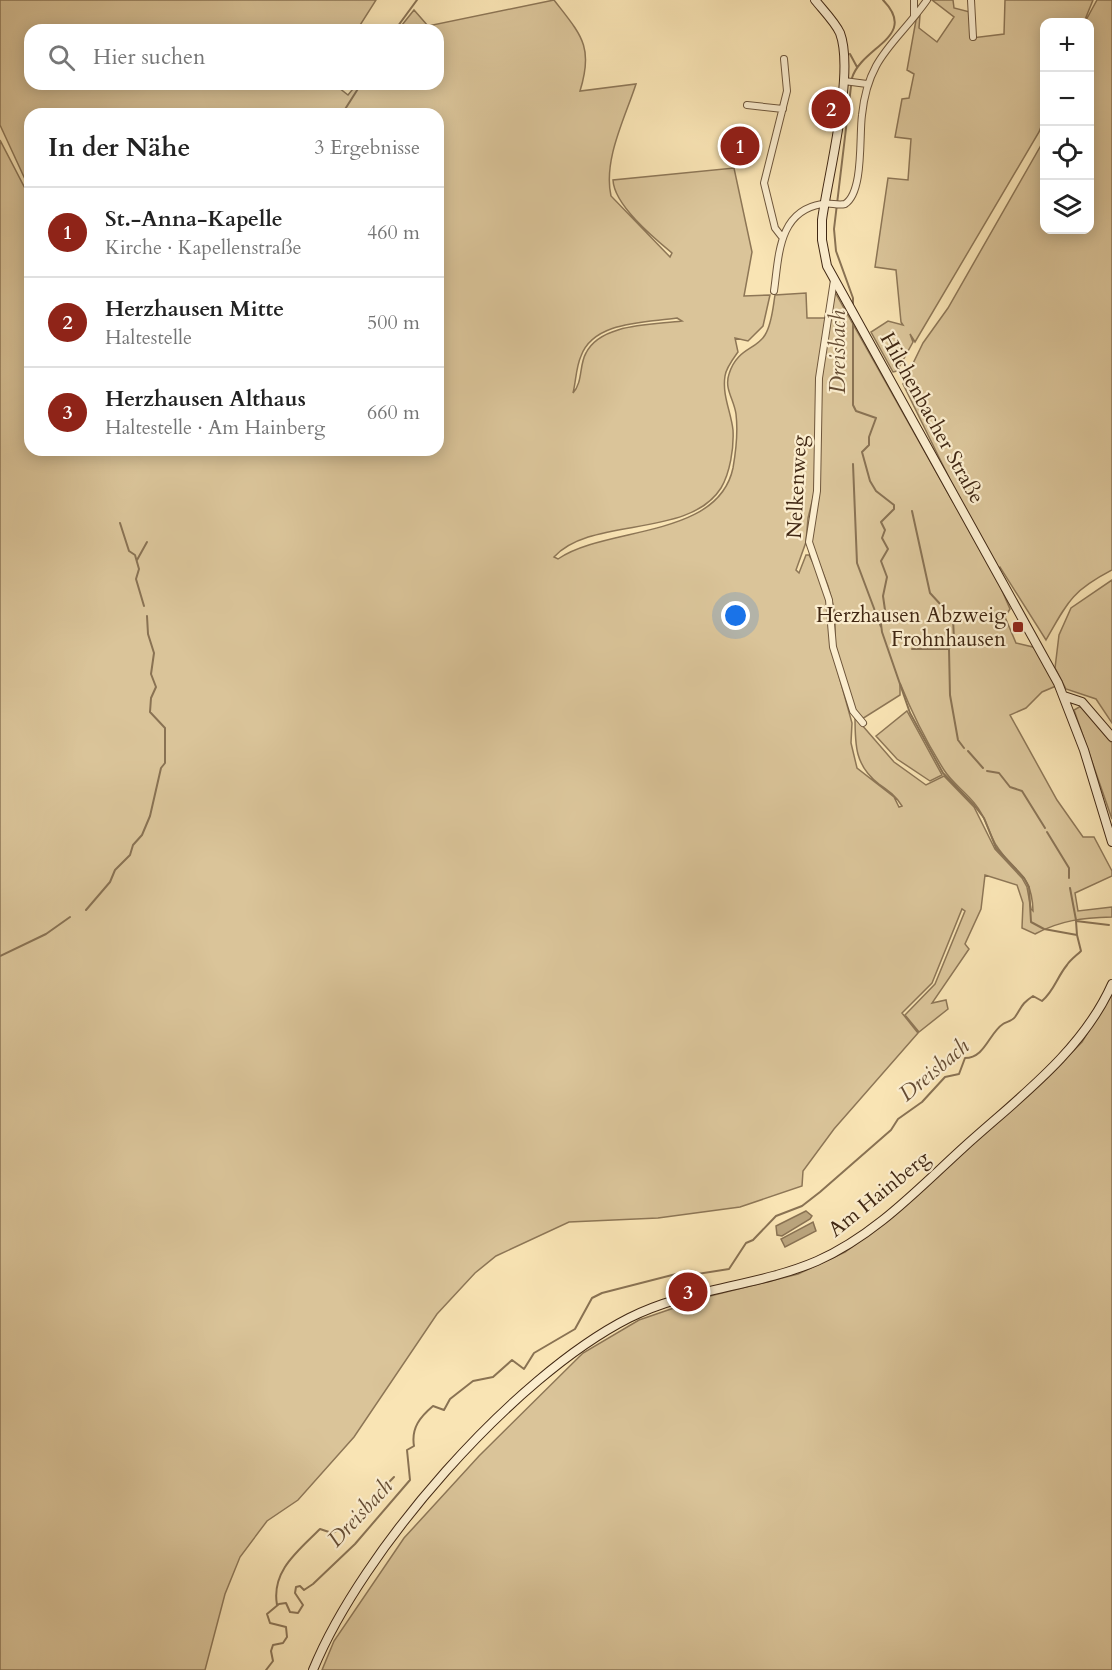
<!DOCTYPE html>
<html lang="de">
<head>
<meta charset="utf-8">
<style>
  :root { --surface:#fff; --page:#f6f6f6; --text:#222; --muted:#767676; --line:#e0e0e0; --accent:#8f2418 }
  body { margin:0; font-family:Cardo,serif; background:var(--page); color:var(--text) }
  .controls { position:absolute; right:18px; top:18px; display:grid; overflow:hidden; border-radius:12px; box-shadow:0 3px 15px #0003 }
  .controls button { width:54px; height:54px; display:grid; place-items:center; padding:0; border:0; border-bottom:2px solid var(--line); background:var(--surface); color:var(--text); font:30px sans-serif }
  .you { position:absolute; left:736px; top:616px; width:21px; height:21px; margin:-15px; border:4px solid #fff; border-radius:50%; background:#1a73e8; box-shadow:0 0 0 9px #1a73e833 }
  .badge { display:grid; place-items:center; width:39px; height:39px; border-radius:50%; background:var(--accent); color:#fff; font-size:20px; font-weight:700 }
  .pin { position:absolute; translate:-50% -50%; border:3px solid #fff; box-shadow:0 2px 6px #0006 }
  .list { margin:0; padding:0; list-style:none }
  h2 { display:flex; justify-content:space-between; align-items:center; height:78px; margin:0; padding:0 24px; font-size:26px }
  h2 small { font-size:20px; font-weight:400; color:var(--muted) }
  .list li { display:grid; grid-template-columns:39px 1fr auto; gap:18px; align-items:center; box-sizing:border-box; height:90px; padding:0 24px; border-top:2px solid var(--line) }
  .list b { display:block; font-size:22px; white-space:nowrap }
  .list p { margin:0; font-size:20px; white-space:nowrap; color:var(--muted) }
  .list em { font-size:20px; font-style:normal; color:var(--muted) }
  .icon { flex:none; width:33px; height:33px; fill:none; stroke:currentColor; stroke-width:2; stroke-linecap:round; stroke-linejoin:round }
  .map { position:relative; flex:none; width:1112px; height:1670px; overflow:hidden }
  .search { position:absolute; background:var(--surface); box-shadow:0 3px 15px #0003; left:24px; top:24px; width:420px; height:66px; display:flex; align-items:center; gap:15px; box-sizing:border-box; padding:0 21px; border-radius:18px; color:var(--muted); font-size:22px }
  .panel { position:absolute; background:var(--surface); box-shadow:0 3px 15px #0003; left:24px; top:108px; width:420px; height:348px; border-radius:18px }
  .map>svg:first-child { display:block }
</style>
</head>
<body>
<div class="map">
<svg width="1112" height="1670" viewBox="0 0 1112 1670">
  <rect width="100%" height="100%" fill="#f9e4b4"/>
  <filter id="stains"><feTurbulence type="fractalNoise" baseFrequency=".00333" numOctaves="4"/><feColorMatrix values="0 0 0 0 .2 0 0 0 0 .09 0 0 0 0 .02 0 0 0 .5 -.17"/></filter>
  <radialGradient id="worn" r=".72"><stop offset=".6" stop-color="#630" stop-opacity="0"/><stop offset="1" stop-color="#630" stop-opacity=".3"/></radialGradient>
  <path fill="#dac499" stroke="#8d7656" stroke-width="1.5" fill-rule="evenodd" d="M0 0H376L357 30H30V84H334L348 95 357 84H438V30H398L414 10 428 26 554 0C581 35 594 46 580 91L636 84C625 118 603 160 611 196L670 257 672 253C654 238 614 205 613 180L734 168 752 252 744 296 770 295 763 326 748 341 735 338 738 352C733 359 726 368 725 376 722 395 731 412 733 430 734 448 730 473 721 488 689 539 591 516 554 557L558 559C606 526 718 539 733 468 736 451 738 431 736 414 734 399 724 389 729 374 737 348 756 350 765 335 772 324 773 307 775 295L806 293 807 318H826L824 349H821L817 377 815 490 808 518 806 542 796 570 799 573 806 555H809L822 581 830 614 831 647 852 723 851 743 857 768 894 797 899 807 902 806C896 796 889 791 879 784 855 766 855 745 855 717L894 762 926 785 944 776 974 807 995 849 1022 878 1027 887 1031 909 1033 911C1032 871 1013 873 996 845 988 831 986 817 975 804 966 792 952 783 944 770 927 743 912 713 900 683V695L862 719 853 708 835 647V612L828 586 811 542 818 492 821 379 832 295 836 294 953 502 959 498 903 384 923 343 948 308 1044 140V230H1090V22H1085L1097 0H1112V570C1072 591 1068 601 1046 640L1000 567 994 572 1010 609 1005 617 1016 643 1037 648 1056 686 1042 692 1026 708 1010 715 1057 800 1083 837H1094L1112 871V876L1075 893 1078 911 1112 907V917C1083 918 1061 920 1035 934L1022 928 1023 903 1017 885 985 875 981 909 965 944 969 949 932 1003 946 1000 948 1009 919 1032 905 1015 935 984 965 911 962 909 932 983 902 1013 918 1033 834 1129 803 1171 802 1186 740 1207 658 1218 569 1222 496 1256 475 1273 437 1314 354 1437 298 1500 267 1521 240 1557 225 1594 205 1670H0V140L30 198V450H438V114H30V190L0 125ZM677 318 682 321C653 325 601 323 586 353 579 365 583 382 573 393 576 381 576 367 581 356 594 321 645 323 677 318Z
    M932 0H953L954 8 970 12 972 38 1004 34 1005 0H1093L1084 22H1044V119L1039 132 915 342 910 334 913 342 897 371 893 372 871 332 888 321 903 325 901 322 896 270 875 267 888 178 908 180 911 139 895 137 902 99 909 98 914 74 907 70 916 20 920 15 919 28 937 42 954 17Z
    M1112 580V723L1096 699 1066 689 1055 668 1059 635 1071 608Z
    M1081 706 1112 743V819L1074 710Z
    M907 711 942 775 930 781 897 759 876 736Z
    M1112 993V1670H322L334 1641 404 1538 479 1456 583 1353 639 1320 706 1297 798 1274 845 1252 895 1215 1057 1067 1082 1042Z"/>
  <path fill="#baa47d" stroke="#897253" stroke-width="1.5" d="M806 1211 812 1216 810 1219 782 1236 777 1235 776 1226Z
    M813 1222 816 1231 785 1247 781 1239Z"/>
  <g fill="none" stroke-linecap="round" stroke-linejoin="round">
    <path stroke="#897253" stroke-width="2" d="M395 30 417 0
      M850 54 857 67
      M342 114 361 84
      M853 306V298L836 251 834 229 852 78C862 46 919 37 883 0
      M853 464 857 563 881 627
      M912 511 930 593 953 618 954 640 949 649 950 695 958 740 964 748
      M120 523 129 551 135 555 139 569 136 579 144 606
      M137 560 147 542
      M912 649H948
      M968 751 983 768
      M987 771 999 773 1010 787 1022 791 1045 828
      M1047 832 1069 868V878
      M1070 888 1076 920
      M86 910 110 882 115 870 130 855 133 845 142 835 150 816 161 768 165 763V728L150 712 151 698 156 687 151 674 154 653 148 634 147 616
      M1077 935 1076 921 1109 925
      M0 956 46 934 70 917
      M277 1605C271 1571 298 1551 320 1529L332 1533 345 1527 394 1477
      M266 1670 273 1661 271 1651 273 1645 283 1643 287 1637 286 1627 270 1623 267 1614 279 1604 286 1603 290 1612 298 1613 303 1605 295 1593 296 1587 300 1586 304 1590 313 1584 355 1544 410 1480 407 1450 414 1446C411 1428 420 1417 433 1406L444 1410 450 1399 473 1381 493 1377 512 1360 524 1369 534 1353 575 1329 592 1298 602 1293 680 1273 691 1275 729 1269 746 1243 753 1240 776 1216 802 1206 820 1192 891 1130 898 1119 922 1102 945 1077 959 1074 965 1058C985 1058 989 1033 1003 1024 1006 1022 1012 1021 1015 1017 1022 1007 1021 1004 1033 996L1042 1001C1054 991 1057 977 1067 965 1070 960 1077 955 1081 951L1077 935 1044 929 1031 922 1029 887 1024 878 996 848 984 818 974 805 943 773 910 713 882 632 881 624 885 610 883 596 887 577 881 561 888 549 882 538 885 530 881 522 894 509V505L876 491 870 481 862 452 869 445V437L876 418 856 411 853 405V318"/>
    <g stroke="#6e563b" stroke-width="8">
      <path id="street" d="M914 0V16
        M971 0 973 37
        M844 81 867 84
        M747 105 783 109
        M782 237 775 228 764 183 787 91 784 59
        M834 280 819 378 817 491 809 542 829 600 833 647 853 711 863 723
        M774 291C779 256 778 211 822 204 830 202 837 206 845 204 864 192 859 136 862 115 868 56 896 44 927 0"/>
    </g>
    <g stroke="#402713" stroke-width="10">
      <path id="secondary" d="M815 0C823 10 835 22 840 33 855 73 828 175 822 220V240L827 266 1058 683 1084 750 1112 842
        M1064 696 1082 702 1112 737
        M313 1670C362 1550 513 1377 629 1318 688 1288 757 1287 817 1261 874 1236 918 1189 963 1148 1017 1099 1082 1052 1112 984"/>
    </g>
    <use href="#street" stroke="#fbedce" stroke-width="6"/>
    <use href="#secondary" stroke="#fbedce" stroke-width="8"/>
  </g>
  <rect fill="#8f2418" stroke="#fbedce" stroke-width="2" x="1012" y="621" width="12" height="12" rx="3"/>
  <g text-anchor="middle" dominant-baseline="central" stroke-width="4.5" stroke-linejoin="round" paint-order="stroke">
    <g font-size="21" fill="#402713" stroke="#fbedce">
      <text transform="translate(932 418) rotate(61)">Hilchenbacher Straße</text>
      <text transform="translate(797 487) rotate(-87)">Nelkenweg</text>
      <text transform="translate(879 1194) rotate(-39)">Am Hainberg</text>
    </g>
    <g font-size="21" fill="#402713" stroke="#fbedce" text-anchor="end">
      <text x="1006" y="615">Herzhausen Abzweig<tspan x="1006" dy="24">Frohnhausen</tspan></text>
    </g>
    <g font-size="22" font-style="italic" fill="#654c33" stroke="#fbedce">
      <text transform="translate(838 352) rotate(-90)">Dreisbach</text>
      <text transform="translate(934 1070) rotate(-40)">Dreisbach</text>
      <text transform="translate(360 1513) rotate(-47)">Dreisbach</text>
    </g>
  </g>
  <rect width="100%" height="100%" filter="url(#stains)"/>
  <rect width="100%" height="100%" fill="url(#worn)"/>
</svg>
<div class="controls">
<button>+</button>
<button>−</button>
<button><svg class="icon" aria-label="locate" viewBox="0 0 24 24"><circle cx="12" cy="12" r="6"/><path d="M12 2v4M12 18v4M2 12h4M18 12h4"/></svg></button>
<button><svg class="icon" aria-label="layers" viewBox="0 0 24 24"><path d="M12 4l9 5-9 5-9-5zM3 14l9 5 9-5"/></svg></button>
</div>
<div class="you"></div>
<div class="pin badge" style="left:740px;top:146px">1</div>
<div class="pin badge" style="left:831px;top:109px">2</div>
<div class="pin badge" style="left:688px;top:1292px">3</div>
<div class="search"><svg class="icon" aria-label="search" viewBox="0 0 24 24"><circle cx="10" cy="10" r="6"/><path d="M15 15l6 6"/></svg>Hier suchen</div>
<section class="panel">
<h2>In der Nähe<small>3 Ergebnisse</small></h2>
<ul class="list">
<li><span class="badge">1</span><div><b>St.-Anna-Kapelle</b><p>Kirche · Kapellenstraße</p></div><em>460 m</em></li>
<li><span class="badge">2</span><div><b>Herzhausen Mitte</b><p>Haltestelle</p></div><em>500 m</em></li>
<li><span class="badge">3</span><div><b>Herzhausen Althaus</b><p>Haltestelle · Am Hainberg</p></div><em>660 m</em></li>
</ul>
</section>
</div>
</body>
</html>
